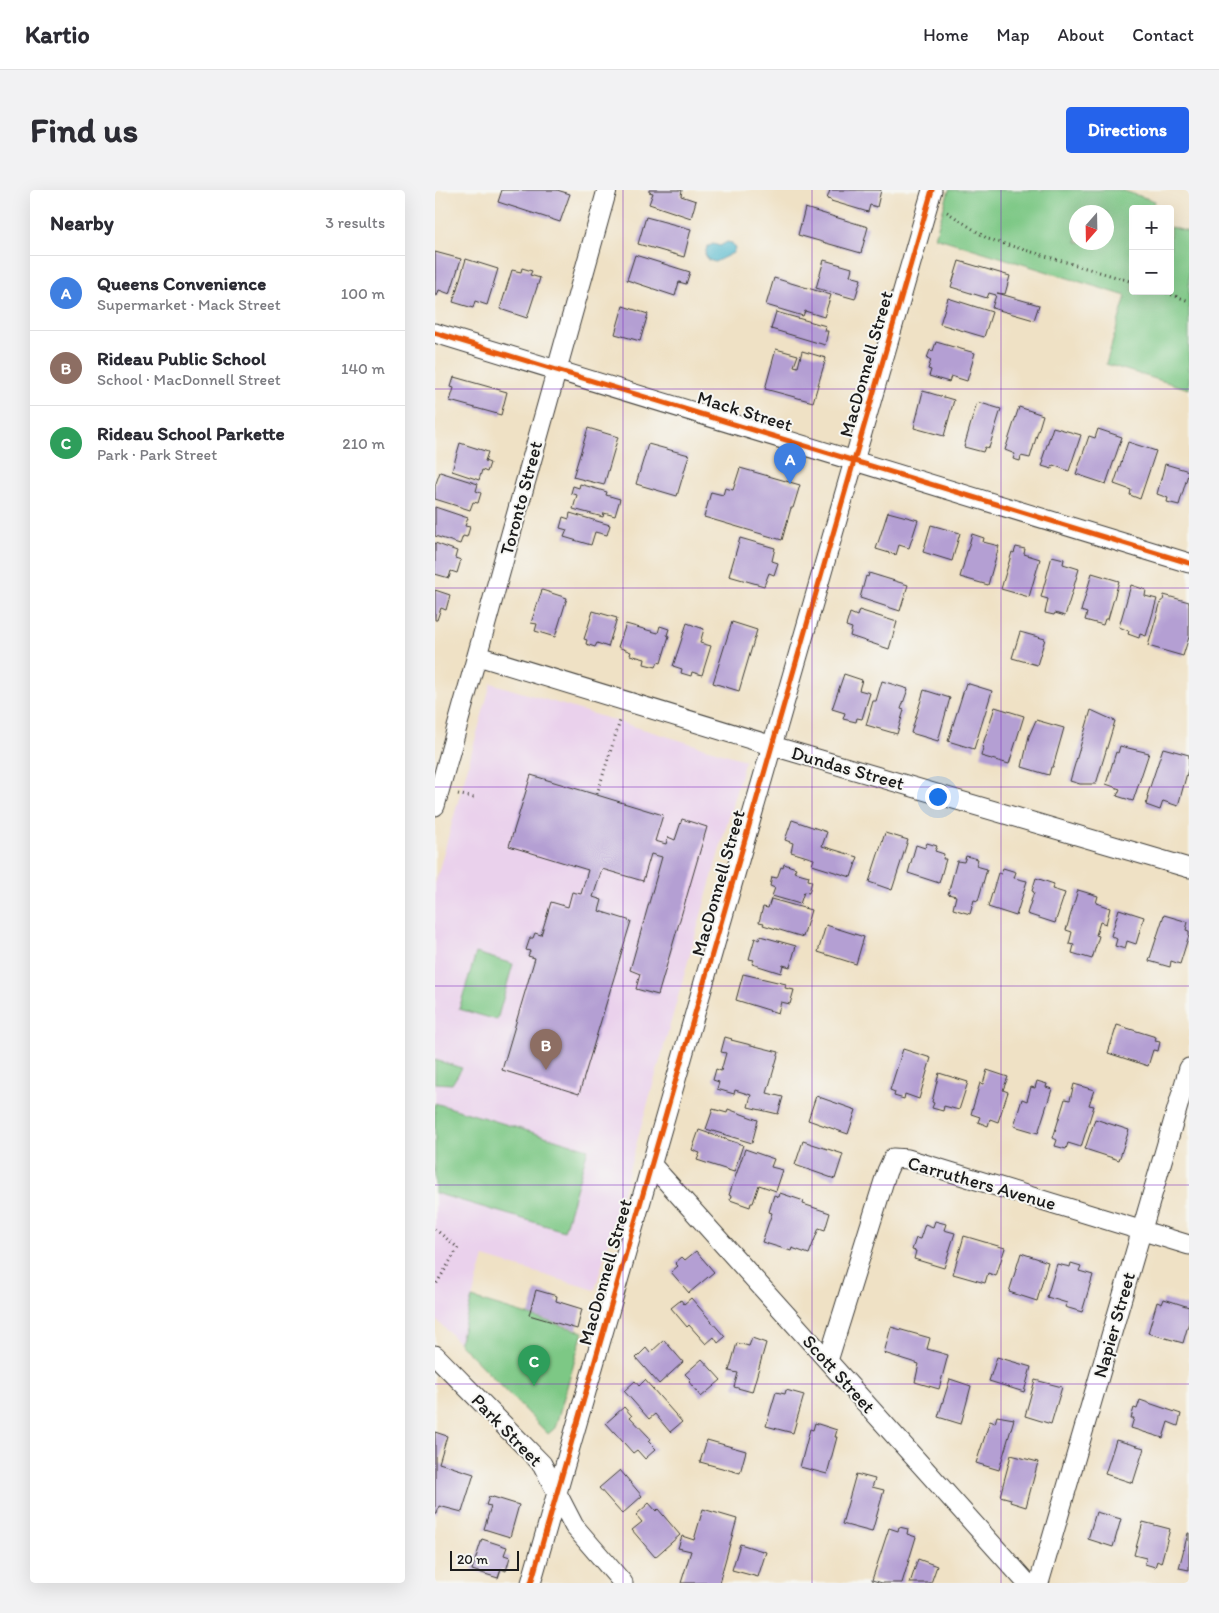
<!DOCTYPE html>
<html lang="en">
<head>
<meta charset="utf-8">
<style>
  :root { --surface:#fff; --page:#f2f2f3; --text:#2b2b33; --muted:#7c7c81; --line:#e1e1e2; --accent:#2563eb }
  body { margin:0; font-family:Itim,sans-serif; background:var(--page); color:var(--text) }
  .controls { position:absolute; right:15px; top:15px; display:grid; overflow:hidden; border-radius:5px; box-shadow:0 5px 20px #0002 }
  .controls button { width:45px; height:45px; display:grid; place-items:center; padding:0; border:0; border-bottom:1px solid var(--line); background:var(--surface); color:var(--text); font:25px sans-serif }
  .compass { position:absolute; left:634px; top:15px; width:45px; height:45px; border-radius:50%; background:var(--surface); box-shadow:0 5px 20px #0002; rotate:200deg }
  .scale { position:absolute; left:15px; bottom:12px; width:69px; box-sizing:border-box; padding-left:5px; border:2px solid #1c1c1c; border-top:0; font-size:14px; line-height:18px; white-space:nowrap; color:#1c1c1c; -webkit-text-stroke:4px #f6f6f2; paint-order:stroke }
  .you { position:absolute; left:502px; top:606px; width:18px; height:18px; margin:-12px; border:4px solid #fff; border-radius:50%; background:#1a73e8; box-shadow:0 0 0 8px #1a73e833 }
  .badge { display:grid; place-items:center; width:32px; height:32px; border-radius:50%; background:var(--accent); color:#fff; font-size:16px; font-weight:700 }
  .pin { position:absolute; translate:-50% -41px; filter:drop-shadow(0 1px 2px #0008) }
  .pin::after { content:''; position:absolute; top:26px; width:18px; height:15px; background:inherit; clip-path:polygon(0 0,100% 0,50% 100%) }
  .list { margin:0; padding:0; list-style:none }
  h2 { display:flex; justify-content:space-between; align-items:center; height:65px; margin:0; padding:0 20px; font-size:21px }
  h2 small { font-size:16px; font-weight:400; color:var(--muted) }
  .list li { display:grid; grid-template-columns:32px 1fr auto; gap:15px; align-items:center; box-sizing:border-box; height:75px; padding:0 20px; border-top:1px solid var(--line) }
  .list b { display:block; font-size:19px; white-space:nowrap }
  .list p { margin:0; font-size:16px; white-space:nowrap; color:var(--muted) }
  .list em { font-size:16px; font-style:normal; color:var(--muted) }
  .map { position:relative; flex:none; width:754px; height:1393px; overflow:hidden; border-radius:5px }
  header { display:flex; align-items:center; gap:30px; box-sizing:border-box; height:70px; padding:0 25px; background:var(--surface); border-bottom:1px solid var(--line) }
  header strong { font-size:24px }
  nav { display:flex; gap:28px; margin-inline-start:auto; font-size:18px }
  .intro { display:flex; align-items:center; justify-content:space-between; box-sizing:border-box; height:120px; padding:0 30px }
  h1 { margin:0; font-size:35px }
  .button { padding:12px 22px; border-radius:5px; background:var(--accent); color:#fff; font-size:18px; font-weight:700 }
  main { display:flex; gap:30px; padding:0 30px }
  aside { flex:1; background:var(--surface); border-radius:5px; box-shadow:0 5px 20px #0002 }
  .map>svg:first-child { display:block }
</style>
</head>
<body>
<header>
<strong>Kartio</strong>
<nav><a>Home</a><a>Map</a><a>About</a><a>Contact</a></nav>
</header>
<div class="intro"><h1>Find us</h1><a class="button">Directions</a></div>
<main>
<aside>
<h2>Nearby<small>3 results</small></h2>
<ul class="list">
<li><span class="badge" style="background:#3f7fe0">A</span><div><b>Queens Convenience</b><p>Supermarket · Mack Street</p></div><em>100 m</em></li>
<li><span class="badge" style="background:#8d6e63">B</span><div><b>Rideau Public School</b><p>School · MacDonnell Street</p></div><em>140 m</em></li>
<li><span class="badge" style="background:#2e9e5b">C</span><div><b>Rideau School Parkette</b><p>Park · Park Street</p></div><em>210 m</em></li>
</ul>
</aside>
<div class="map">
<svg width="754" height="1393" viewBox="0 0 754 1393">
  <rect width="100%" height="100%" fill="#f6f6f2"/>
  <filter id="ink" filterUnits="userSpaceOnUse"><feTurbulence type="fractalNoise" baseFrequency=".02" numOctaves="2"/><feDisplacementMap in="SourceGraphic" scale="10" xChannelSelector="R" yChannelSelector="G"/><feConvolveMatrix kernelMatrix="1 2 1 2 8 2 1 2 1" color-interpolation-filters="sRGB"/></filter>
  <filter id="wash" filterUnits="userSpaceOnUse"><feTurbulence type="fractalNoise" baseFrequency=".0096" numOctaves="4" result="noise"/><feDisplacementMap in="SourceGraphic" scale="20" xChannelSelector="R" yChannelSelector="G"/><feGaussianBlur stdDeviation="1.12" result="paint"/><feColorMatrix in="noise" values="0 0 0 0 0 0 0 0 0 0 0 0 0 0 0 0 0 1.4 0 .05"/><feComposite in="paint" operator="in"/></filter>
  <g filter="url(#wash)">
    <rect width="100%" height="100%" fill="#efe1c5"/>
    <path fill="#ead1ec" d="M56 493 310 570 160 1100 49 1067 24 1153 0 1128V694Z"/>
    <path fill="#7dc885" stroke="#4c7250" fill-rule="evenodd" d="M514 0H686L720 11 718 19H698V101H735V37L754 42V199L671 174 691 106 500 47ZM672 22V52H642V22Z
      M41 763 78 774 62 830 24 819Z
      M0 870 27 878 17 894 0 893Z
      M0 913 153 959 129 1041 0 1003Z
      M37 1108 148 1142 120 1238 113 1244 24 1153Z"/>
    <path fill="#4db6cb" stroke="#346974" d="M292 52 297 53 300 58 298 63 280 72 273 70 270 64 272 57 278 54 285 56Z"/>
    <g id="blocks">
      <path fill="#b49fd3" d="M67 0H122L135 4 125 32 63 12Z
        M214 0H247L246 6 261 11 256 28 214 14 218 3 214 2Z
        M395 0H446L442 17 435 15 433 22 396 11V10L392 9Z
        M370 18 433 37 426 63 363 45Z
        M211 27 256 39 249 67 203 54Z
        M0 62 26 69 15 104 4 100 2 106 0 105Z
        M200 65 255 82 251 94 244 92 240 106 192 90Z
        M31 69 63 79 52 115 40 111 38 118 18 112Z
        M389 70 417 78 415 86 426 89 420 109 381 98Z
        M524 71 575 86 570 104 562 103 604 115 599 130 557 118 561 105 554 103 552 108 516 97Z
        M87 78 97 81 95 85 105 88 92 128 65 119 77 80 86 82Z
        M339 88 396 105 389 127 370 121 368 126 331 115Z
        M513 108 557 122 549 147 505 134Z
        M188 116 213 124 205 151 180 144Z
        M341 122 391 136 390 141H393L390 155 336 139Z
        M501 152 540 163 532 191 516 186 514 192 494 186 496 180 493 179 496 170 492 168 495 160 498 161Z
        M341 159 363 165 359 176 363 177 367 161 391 168 378 212 330 199Z
        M19 187 72 202 66 225 15 211 19 198 16 197Z
        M488 201 519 210 509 246 479 238Z
        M542 212 566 219 554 258 550 257 548 262 529 257Z
        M584 217 608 225 595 268 586 266 585 271 578 269 580 264 570 260Z
        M618 237 646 245 634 281 618 275 617 279 607 276 609 271 607 270Z
        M153 238 183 247 169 295 138 287Z
        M663 239 687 247 671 294 641 284 654 246 660 248Z
        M693 252 721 261 705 309 695 305 696 300 679 294Z
        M25 253 53 262 50 271 55 273 52 282 47 280 44 290 17 281Z
        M213 254 254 265 242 306 201 294Z
        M730 274 754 281 744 315 732 312 733 308 722 304Z
        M305 278 365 295 358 318H356L347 350 269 327 276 302 288 305 290 298 298 300Z
        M5 282 43 294 41 301 46 303 43 313 38 312 35 320 0 309V296Z
        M145 294 172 302 171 305 185 309 180 326 169 323 168 327 138 319 142 305 136 303 138 296 144 298Z
        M0 317 33 328 30 336 35 337 32 347 28 346 25 354 0 346Z
        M453 322 483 330 474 358 464 355 461 365 441 359Z
        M135 323 175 335 172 345 160 342 156 355 129 347 132 340 125 338 128 327 134 329Z
        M496 335 525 343 517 371 488 362Z
        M537 344 549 348 548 352 564 356 553 395 525 387Z
        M305 348 340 358 337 371 343 373 339 385 334 383 329 396 294 386Z
        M0 353 22 361 20 368 26 370 22 383 16 381 14 388 0 384Z
        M581 357 590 359 589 364 605 369 594 407 566 399 577 362 579 363Z
        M617 366 629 369 628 374 644 379 630 426 620 423 619 425 610 423 613 409 606 407Z
        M434 383 473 395 465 421 425 408 431 386 433 387Z
        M657 383 684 391 673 429H670L668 435 650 430 652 423 646 421Z
        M696 395 711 400 710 406 722 409 711 446 705 444 704 448 693 444 694 441 684 437Z
        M0 400 15 405 11 420 6 418 2 430H0Z
        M107 400 132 408 120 447 100 441 102 434 96 433Z
        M729 405 754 412V447L748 466 713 456 726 411H728Z
        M424 420 462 432 454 459 415 446 417 438 411 436 415 423 422 426Z
        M158 421 182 428 173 457 162 453 160 457 151 454 152 450 149 449Z
        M297 432 322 440 304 501 278 493Z
        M252 433 269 439 265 453 276 456 267 485 257 482 256 486 246 483 247 479 238 476Z
        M191 434 223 443 225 436 234 439 232 445 234 446 226 473 223 472 221 477 209 474 210 469 195 465 196 462 183 457Z
        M585 442 610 449 602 475 577 468Z
        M409 484 427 490 424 500 435 503 427 529 422 528 421 532 408 529 410 523 397 519Z
        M447 491 473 499 466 519 469 520 462 544 431 535 438 511H441Z
        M531 493 557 501 539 559 513 551Z
        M489 500 515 508 503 551 476 543Z
        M560 517 589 526 574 574 546 566 548 558 547 557Z
        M656 520 680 531 661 594H645L635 591Z
        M601 530 629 538 618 577H616L614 585 587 577 594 546Z
        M685 556 714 563 698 611 682 606 685 599 671 594 681 562 683 563Z
        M728 558 754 565V576L743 616 728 611 725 620 711 615 713 607 712 606Z
        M96 585 228 625 220 651 231 654 233 647 240 650 247 629 272 637 223 805 201 799 205 784 195 780 227 667 216 664 208 691 167 679 158 707 167 710 164 721 196 731 144 904 67 880 100 768 93 766 95 761 91 760 95 748H98L100 743 106 745 116 712 133 717 137 702 146 704 153 680 74 656Z
        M357 630 392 642 387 656 423 667 416 687 377 675 379 669 356 662 358 653 350 650Z
        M450 643 473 650 457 700 434 692Z
        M492 653 502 656 500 661 509 664 508 669H511L504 693 473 683 481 655 490 658Z
        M531 666 543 669 541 676 552 679 543 711 539 710 535 724 518 719 521 706 513 704 522 671 529 672Z
        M349 674 361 678 359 682 374 686 373 690 377 691 374 703 369 702 365 714 337 706 340 698 335 696 337 687 342 688 346 677 348 678Z
        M568 678 581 682 579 688 592 691 581 726 553 717 563 683 566 684Z
        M601 688 619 694 617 699 630 703 620 733 592 724 599 702 597 701Z
        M643 700 663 706 661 713 675 718 671 734 665 732 661 745 664 746 657 769 637 763 639 755 634 754 637 742 631 740Z
        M336 709 376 720 368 747 328 735 329 733 324 732 328 717 333 718Z
        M684 719 709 727 701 754 692 751 690 759 680 756 682 749 676 746Z
        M729 725 753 732 751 740 754 741V745L745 774 736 771 735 777 714 771Z
        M391 735 429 747 421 774 383 762Z
        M325 746 361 756 355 777 348 775 346 783 317 774 319 770 314 769 320 748 324 750Z
        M308 784 351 794 350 798 359 800 355 814 346 812 343 823 301 810Z
        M682 835 721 847 720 851 725 852 723 861 718 860 713 876 673 863Z
        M290 847 297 849 296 850 344 862 332 903 348 907 343 924 313 917 316 905 300 900 299 904 282 899 284 892 278 890 281 879 286 881 291 863 286 862Z
        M468 859 496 868 484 909 470 904 469 909 459 906 460 902 455 900Z
        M552 880 573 887 568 900 573 902 563 932 555 929 553 936 543 932 545 927 536 924 545 893 548 894Z
        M504 883 533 892 524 920 509 916 508 921 497 918 499 913 497 912Z
        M602 891 612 894 611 897 617 899 603 943 579 936 587 909 592 911 596 897 600 898Z
        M639 894 659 900 654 915 659 916 646 957 633 953 631 959 620 956 622 950 618 948 630 909 635 910Z
        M381 906 421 920 413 944 373 930Z
        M278 919 292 923 293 919 323 930 317 953 271 939Z
        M660 929 694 940 684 970 650 959Z
        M264 940 308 955 299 982 262 970 265 963 257 960Z
        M368 951 408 964 400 989 360 975Z
        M310 959 339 969 336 977 348 980 341 1001 324 995 318 1013H316L315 1017 295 1010 296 1006 294 1005Z
        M345 1003 369 1011 368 1014 395 1023 390 1040 384 1038 374 1064 357 1058 356 1061 327 1052 337 1023 334 1022 339 1005 344 1007Z
        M500 1031 511 1034 509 1040 520 1043 509 1078 479 1069 481 1061 477 1060 481 1048 485 1049 490 1034 498 1037Z
        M529 1046 570 1058 561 1086 553 1083 550 1093 518 1084Z
        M261 1061 279 1082 254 1103 236 1082 243 1076 240 1073 247 1067 250 1070Z
        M586 1063 613 1072 602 1111 574 1102Z
        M636 1073 646 1076 644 1081 658 1085 647 1122 630 1117 632 1113 612 1107 622 1074 635 1077Z
        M101 1100 122 1106 121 1111 147 1119 142 1139 94 1125Z
        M256 1108 290 1147 283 1153 279 1147 271 1154 254 1135 252 1137 236 1118 246 1110 249 1114Z
        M729 1109 754 1117V1132L748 1153 713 1143 722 1112 727 1114Z
        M456 1137 495 1148 492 1159 513 1165 504 1199 480 1192 484 1174 449 1163Z
        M317 1148 331 1153 317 1202 299 1197 303 1183 294 1181 302 1153 314 1156Z
        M229 1150 248 1172 224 1194 201 1168 211 1158 215 1163Z
        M562 1167 596 1177 589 1202 554 1191Z
        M267 1169 286 1190 266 1207 254 1192 256 1190 250 1184Z
        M515 1189 536 1196 526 1234 503 1227Z
        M210 1190 247 1232 235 1242 220 1224 214 1229 189 1201 200 1191 204 1196Z
        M600 1190 627 1197 616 1234 590 1226Z
        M351 1200 369 1205 358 1243 331 1236 341 1202 350 1204Z
        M705 1210 746 1224 743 1236 733 1232 728 1248 696 1238 699 1228H696L699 1218 702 1219Z
        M189 1217 197 1226 195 1227 214 1247 215 1249 213 1251 221 1259 210 1269 202 1260 198 1263 171 1233Z
        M562 1226 579 1229 564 1280 541 1273 555 1231 560 1233Z
        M380 1233 402 1240 400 1247H402L392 1284 365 1277 375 1239 378 1240Z
        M0 1242 12 1246 4 1273 39 1284 27 1322 4 1316 2 1324H0Z
        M272 1250 311 1261 305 1283 265 1272Z
        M681 1250 709 1258 698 1293 670 1284Z
        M576 1265 603 1272 591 1317 575 1312 576 1309 565 1306Z
        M185 1280 207 1306 187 1324 164 1298Z
        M421 1284 440 1289 437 1297 449 1300 437 1342 407 1334Z
        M54 1307 57 1308 58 1307 84 1315 75 1347 49 1339 56 1316 51 1315Z
        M214 1313 221 1321 223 1319 245 1345 220 1367 197 1340 207 1332 201 1325Z
        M268 1319 302 1329 284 1393H246L256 1361 243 1358 247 1346 259 1350Z
        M661 1322 686 1329 678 1357 653 1349Z
        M708 1332 735 1339 726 1373 722 1371 720 1377 710 1374 711 1368 699 1365Z
        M464 1337 473 1339 472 1344 481 1347 467 1393H447L437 1390 454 1338 463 1341Z
        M753 1343H754V1380L744 1378Z
        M47 1349 72 1357 69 1365 75 1367 71 1381 66 1379 63 1388 37 1380Z
        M305 1354 331 1362 323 1387 297 1380Z
        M483 1369 502 1376 496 1393H475Z"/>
    </g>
  </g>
  <g filter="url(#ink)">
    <use href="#blocks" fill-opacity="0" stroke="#3c3a35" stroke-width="1"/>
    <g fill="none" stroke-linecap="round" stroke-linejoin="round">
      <g stroke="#3c3a35" stroke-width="21">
        <path id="street" d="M0 143 754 373
          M43 466 338 556 754 678
          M0 616 172 0
          M216 974 592 1393
          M0 1165 107 1274 139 1336 188 1393
          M393 1171 452 981 458 968 473 969 754 1055
          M96 1393 497 0
          M604 1393 754 878"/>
      </g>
      <path stroke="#3c3a35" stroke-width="3" stroke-dasharray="1 4" stroke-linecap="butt" d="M512 22 553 49 698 92
        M727 101 754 111
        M23 604 39 608
        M162 604 185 531
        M0 1039 23 1058 0 1096"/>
      <use href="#street" stroke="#fff" stroke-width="19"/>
      <g stroke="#f6f6f2" stroke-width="8">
        <path id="cycleway" d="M0 143 754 373
          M96 1393 497 0"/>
      </g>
      <use href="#cycleway" stroke="#e8590c" stroke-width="5"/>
    </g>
  </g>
  <path fill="none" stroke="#7b2cbf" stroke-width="1" stroke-opacity="0.55" d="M188 0V1393M377 0V1393M566 0V1393M0 199H754M0 398H754M0 597H754M0 796H754M0 995H754M0 1194H754"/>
  <g text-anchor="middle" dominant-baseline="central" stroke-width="4" stroke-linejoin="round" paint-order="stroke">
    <g font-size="19" fill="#1c1c1c" stroke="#f6f6f2">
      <text transform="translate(431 174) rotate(-74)">MacDonnell Street</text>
      <text transform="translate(310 221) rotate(17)">Mack Street</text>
      <text transform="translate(86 308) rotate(-75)">Toronto Street</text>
      <text transform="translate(413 578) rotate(16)">Dundas Street</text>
      <text transform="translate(283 693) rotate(-74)">MacDonnell Street</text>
      <text transform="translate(547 993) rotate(16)">Carruthers Avenue</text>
      <text transform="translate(170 1082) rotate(-74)">MacDonnell Street</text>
      <text transform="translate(679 1135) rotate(-74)">Napier Street</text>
      <text transform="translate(404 1184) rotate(48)">Scott Street</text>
      <text transform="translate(72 1240) rotate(46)">Park Street</text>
    </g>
  </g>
</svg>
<div class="controls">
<button>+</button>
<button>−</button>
</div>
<svg class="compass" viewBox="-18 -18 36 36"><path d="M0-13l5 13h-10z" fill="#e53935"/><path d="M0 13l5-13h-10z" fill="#7c7c81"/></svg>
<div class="scale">20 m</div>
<div class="you"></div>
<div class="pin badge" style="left:355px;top:294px;background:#3f7fe0">A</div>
<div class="pin badge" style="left:111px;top:880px;background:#8d6e63">B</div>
<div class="pin badge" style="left:99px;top:1196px;background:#2e9e5b">C</div>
</div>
</main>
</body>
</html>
